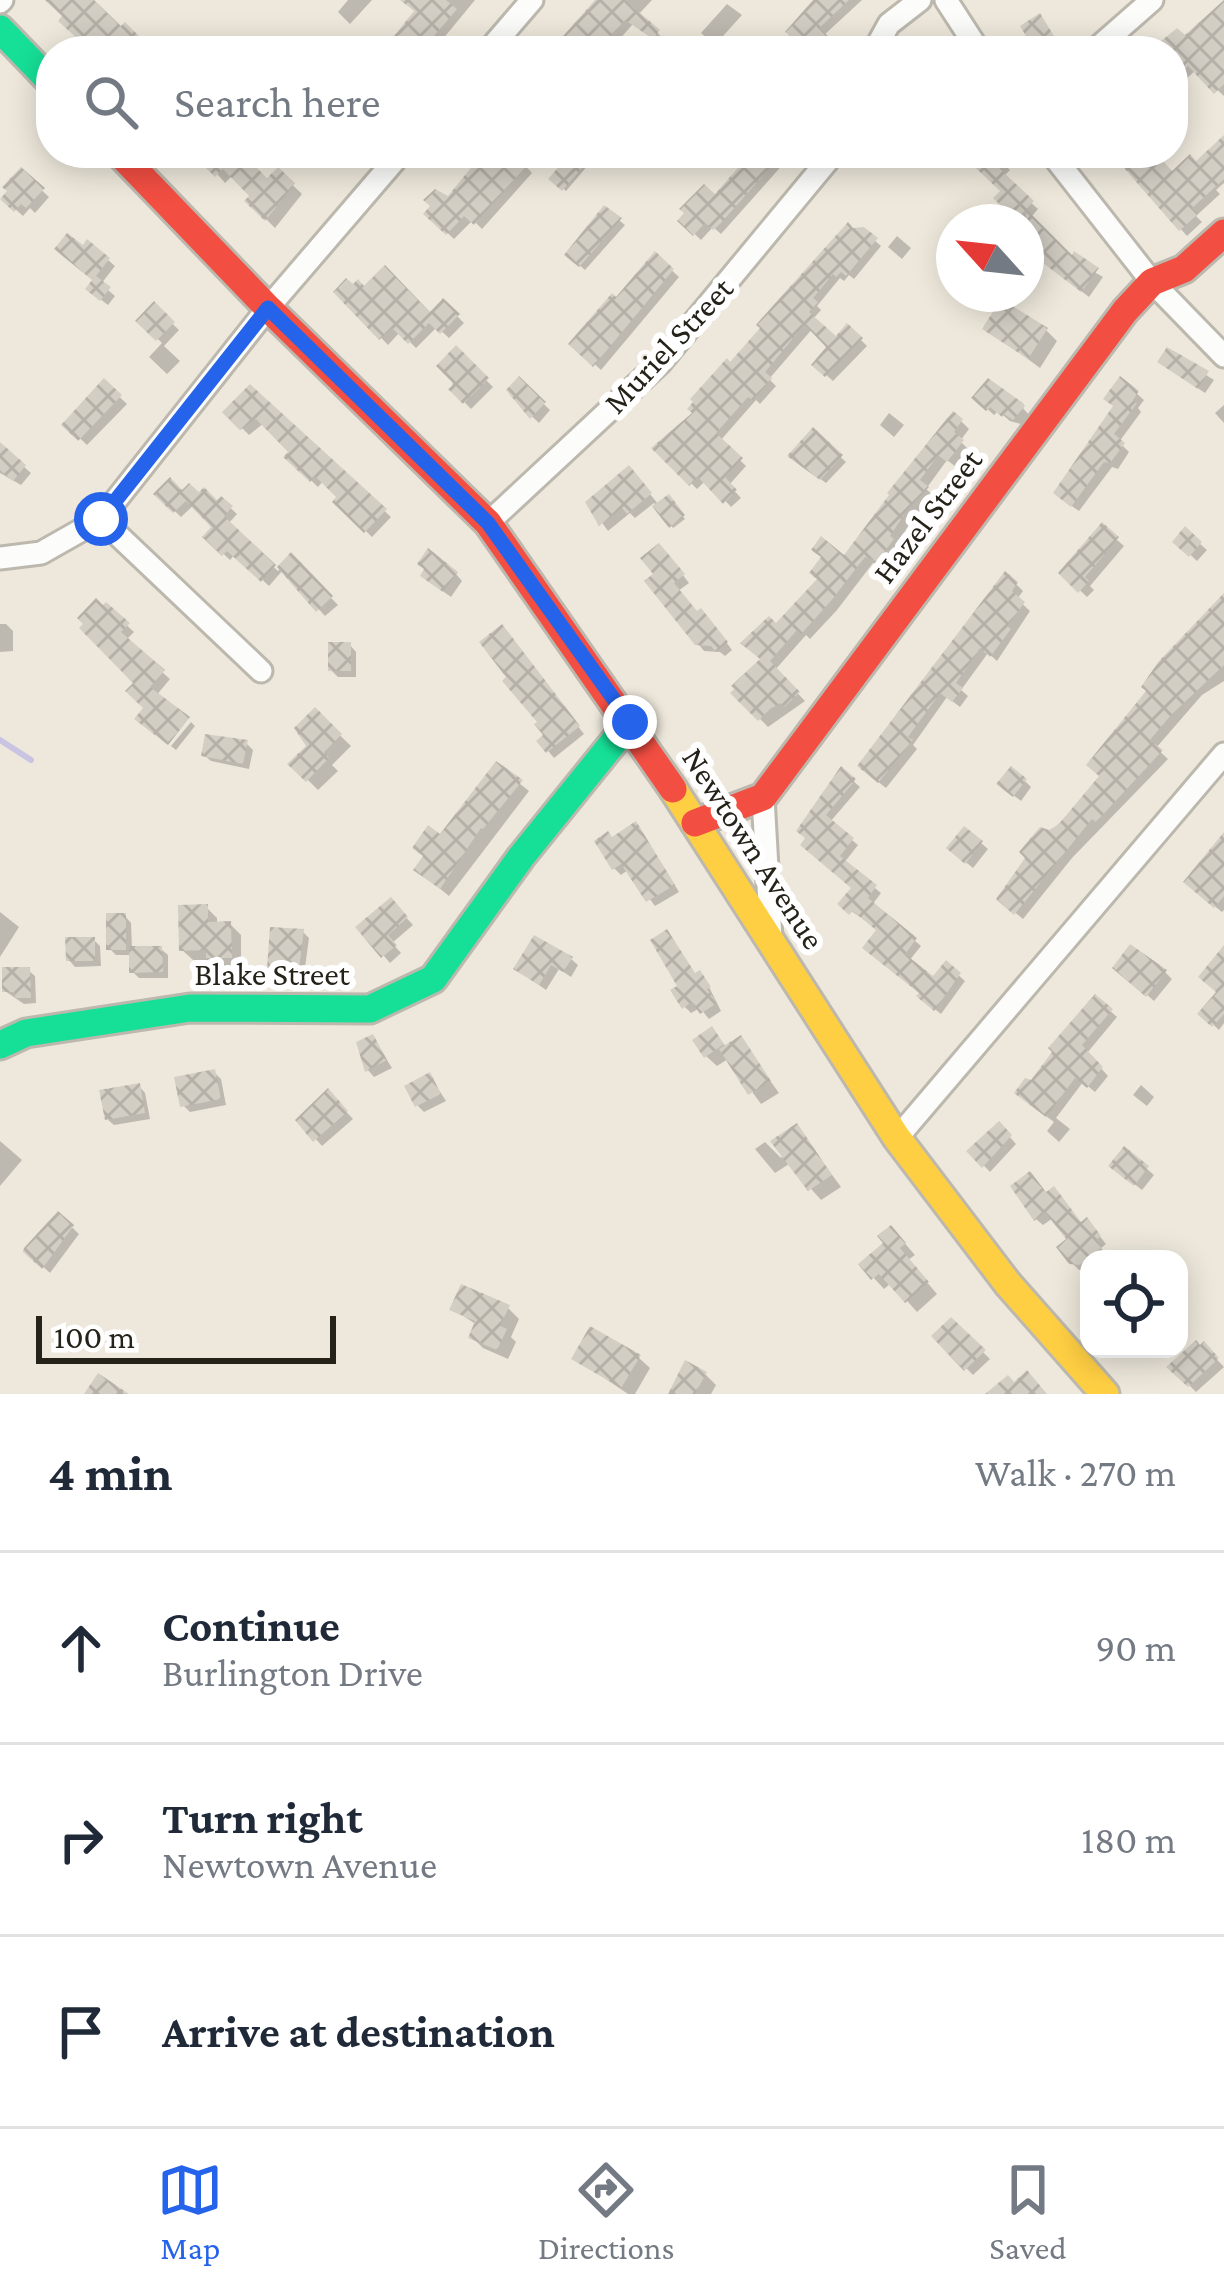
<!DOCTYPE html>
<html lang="en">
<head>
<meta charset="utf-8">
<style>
  :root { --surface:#fff; --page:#f6f6f7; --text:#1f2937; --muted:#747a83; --line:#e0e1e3; --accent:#2563eb }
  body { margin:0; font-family:"Crimson Pro",serif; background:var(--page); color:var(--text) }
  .controls { position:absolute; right:36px; bottom:36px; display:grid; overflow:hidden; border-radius:24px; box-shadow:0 6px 30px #0003 }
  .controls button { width:108px; height:108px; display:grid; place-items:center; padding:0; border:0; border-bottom:3px solid var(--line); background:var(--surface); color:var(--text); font:60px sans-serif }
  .compass { position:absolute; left:936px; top:204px; width:108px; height:108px; border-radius:50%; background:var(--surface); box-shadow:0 6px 30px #0003; rotate:297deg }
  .scale { position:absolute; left:36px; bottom:30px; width:300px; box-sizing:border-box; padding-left:12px; border:6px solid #252219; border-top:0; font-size:33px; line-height:42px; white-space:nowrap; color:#252219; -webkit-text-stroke:9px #fff; paint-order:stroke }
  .stop { position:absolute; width:36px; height:36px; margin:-27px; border:9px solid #2563eb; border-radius:50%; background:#fff }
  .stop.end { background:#2563eb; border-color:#fff; box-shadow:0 3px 12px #0008 }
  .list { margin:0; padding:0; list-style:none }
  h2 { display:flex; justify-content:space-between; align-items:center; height:156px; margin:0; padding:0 48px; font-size:51px }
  h2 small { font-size:39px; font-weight:400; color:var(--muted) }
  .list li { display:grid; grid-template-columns:78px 1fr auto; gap:36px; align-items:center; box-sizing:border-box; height:192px; padding:0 48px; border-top:3px solid var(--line) }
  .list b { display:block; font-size:45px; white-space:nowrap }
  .list p { margin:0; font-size:39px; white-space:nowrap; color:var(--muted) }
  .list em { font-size:39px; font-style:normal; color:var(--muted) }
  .icon { flex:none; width:66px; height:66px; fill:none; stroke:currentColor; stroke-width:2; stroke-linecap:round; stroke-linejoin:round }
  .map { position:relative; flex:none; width:1224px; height:1394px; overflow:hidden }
  .search { position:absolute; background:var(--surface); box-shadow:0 6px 30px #0003; left:36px; right:36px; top:36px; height:132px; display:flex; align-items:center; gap:30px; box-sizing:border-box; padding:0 42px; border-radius:48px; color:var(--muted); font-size:45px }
  .sheet { height:732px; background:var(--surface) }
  nav { display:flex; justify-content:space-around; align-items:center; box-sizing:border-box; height:168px; border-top:3px solid var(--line); background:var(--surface); font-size:33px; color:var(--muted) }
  nav a { display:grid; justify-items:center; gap:6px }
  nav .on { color:var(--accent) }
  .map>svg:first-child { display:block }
</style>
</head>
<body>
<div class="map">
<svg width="1224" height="1394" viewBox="0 0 1224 1394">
  <defs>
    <pattern id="building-cross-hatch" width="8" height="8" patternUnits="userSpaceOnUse" patternTransform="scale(3)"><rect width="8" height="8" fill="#d3cec4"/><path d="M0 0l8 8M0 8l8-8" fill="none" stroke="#b5b1a8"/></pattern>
  </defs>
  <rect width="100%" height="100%" fill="#eee8dc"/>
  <path fill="#0003" d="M348 0H372L350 24 338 12Z
    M435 0H475L433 51H393Z
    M601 0H652L638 15 664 39 661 43 633 24 609 51H554Z
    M823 0H862L823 36 836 48 833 51H789Z
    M1224 3V96L1196 70 1173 91V51H1169L1164 42 1185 39Z
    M727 4 742 15 715 45 701 33Z
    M1046 24 1060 46 1040 51 1038 49Z
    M1224 140V183L1216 190 1220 194 1196 216 1202 222 1187 236 1113 153H1153L1172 175 1196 165Z
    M199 153H235L268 182 278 171 302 194 275 228 248 201 253 196 233 175 225 183Z
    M487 153H531L522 162 532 173 482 229 473 220 454 239 427 214 449 200Z
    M575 153 589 164 566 191 552 179Z
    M741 153H793L721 234 713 227 701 240 681 221 715 198 749 160Z
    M973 153H993L1010 170 1003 177 1038 209 1026 223 997 198 1004 191Z
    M21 171 49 197 35 213 30 208 23 216 4 199Z
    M605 209 625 225 585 270 568 255Z
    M863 230 881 246 854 279 849 275 844 281 840 278 817 306 821 310 813 319 836 340 848 327 867 346 833 381 815 365 830 347 813 328 769 379 776 386 760 404 756 400 720 441 746 466 729 485 741 498 731 507 706 480 697 489 656 448 696 414 731 366 852 231Z
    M897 236 911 248 902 259 888 247Z
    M655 255 679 277 601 370 572 343 616 301Z
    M64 256 108 260 115 266 101 284 115 296 108 305 95 295V280Z
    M1072 259 1103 277 1089 297 1041 260Z
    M337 292 430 316 443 302 464 323 449 338 437 327 416 348 400 332 388 345Z
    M154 306 179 330 164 346 180 361 167 374 149 357 162 343 139 321Z
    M986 328 1046 330 1057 341 1040 368Z
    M456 350 493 387 471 409 452 389Z
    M1168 351 1214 380 1205 393 1168 368Z
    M519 380 550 410 539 423 521 406Z
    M1121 380 1144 400 1138 408 1141 412 1119 442 1129 452 1118 469 1112 467 1079 511 1063 500 1116 407Z
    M104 382 127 404 87 445 65 424Z
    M250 388 391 517 372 537 336 502 340 497 324 480 318 487 287 457 292 452 264 423 249 435 226 412Z
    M975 398 1023 408 1029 415 1021 424 1010 421 998 411 994 415Z
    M1224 405V423L1215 413Z
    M889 413 904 425 894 437 880 425Z
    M961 421 969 429 960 441 969 450 956 467 947 460 926 489 934 496 914 517 896 545 900 549 886 567 873 563 837 610 810 639 806 635 775 670 805 701 768 727 735 693 763 660 776 627 844 559Z
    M813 432 846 462 826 483 796 461Z
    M0 446 31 473 21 485 0 473Z
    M635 476 659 505 668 498 685 519 673 528 654 503 635 518 630 513 608 531 588 503Z
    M157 494H182L217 505 222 500 237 514 228 524 278 571 291 557 338 605 325 616 283 570 269 586 235 554 230 560 206 537 216 527 194 505 181 517Z
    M1102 527 1124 546 1090 586 1094 590 1087 597 1062 573Z
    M1185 531 1207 550 1197 561 1176 541Z
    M666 553 689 583 678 591 697 614 708 618 732 650 725 656 720 652 704 651 648 582Z
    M456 574 462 581 451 597 430 582Z
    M1016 584 1023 591 1017 599 1030 611 997 661 988 653 961 690 968 696 960 707 947 697 913 745 917 749 886 788 867 773Z
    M106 606 134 632 126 640 170 679 146 708 103 609Z
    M1224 609V681L1202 695 1156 748 1168 759 1072 858 1023 919 1007 906 1049 834 1103 777Z
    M0 624H6L13 631V651L0 652Z
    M508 635 584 734 554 758 540 741 547 736Z
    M350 645 356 652V677H338L331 670Z
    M315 711 351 746 332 765 338 771 318 790 292 764 310 746Z
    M191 722 195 726 176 750 171 746Z
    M246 743 253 750 249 769 211 761 204 755Z
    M496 765 529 791 449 896 417 870Z
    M842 771 860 787 830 822 858 845 844 863 881 893 872 905 921 946 909 961 933 980 946 964 965 981 941 1014 926 1002 879 930 841 904 855 888 804 844Z
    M1025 781 1031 787 1021 801 1007 790Z
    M642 832 679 892 655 906 628 870 621 875 614 868 613 840Z
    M1224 836V910L1222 912 1193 889Z
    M981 843 988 849 973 868 957 855Z
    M391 901 413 925 392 943 401 953 390 963 359 927Z
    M206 907 217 918V924H230L241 935V967H220L213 960H193L182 950Z
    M0 912 19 927 0 957Z
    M125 916 131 923 132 949H161L168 955V978H139L132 971V955H116L109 948Z
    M303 932 309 938 304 975 276 973 270 967Z
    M94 940 100 946 101 966 75 967 69 960Z
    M571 959 578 965 571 977 559 969 546 990 516 969Z
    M1224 963V1023L1219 1030 1201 1013 1220 993Z
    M1116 968 1165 972 1172 979 1154 1001Z
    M28 970 35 976 36 1003 24 1004 5 991Z
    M697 976 706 981 721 1011 709 1019 700 1008 691 1013 685 1007Z
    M1096 998 1117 1017 1087 1053 1108 1076 1095 1092 1083 1082 1056 1118 1070 1129 1059 1142 1047 1131 1054 1122 1024 1100Z
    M712 1030 727 1048 740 1039 779 1093 761 1104 728 1059 717 1066 706 1056Z
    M373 1038 392 1068 374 1077 368 1070Z
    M214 1072 221 1079 226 1105 190 1112 183 1105Z
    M430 1076 446 1101 424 1112 418 1106Z
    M1141 1085 1154 1097 1147 1106 1133 1095Z
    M139 1086 145 1093 150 1119 114 1125 107 1119Z
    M328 1092 353 1119 322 1146 299 1120Z
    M999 1125 1016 1144 990 1172 970 1151Z
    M797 1127 841 1187 821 1200 789 1164 775 1173 755 1149 765 1142 781 1158Z
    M0 1141 22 1160 0 1186Z
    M1125 1150 1154 1175 1142 1190 1119 1172Z
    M1047 1195 1082 1225 1093 1228 1106 1244 1101 1248 1107 1255 1089 1259 1087 1270H1079L1071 1262 1070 1240 1053 1218 1043 1225 1036 1219Z
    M59 1215 79 1234 50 1273 26 1251Z
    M901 1239 915 1255 908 1260 937 1294 917 1312 891 1283 884 1289 862 1265Z
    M508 1308 519 1319 511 1337 516 1342 508 1359 483 1348 472 1337 477 1325 453 1309Z
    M951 1321 990 1359 973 1375 935 1336Z
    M1204 1346 1224 1367 1196 1392 1171 1367Z
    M575 1358H639L650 1368 635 1394H628Z
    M705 1374 716 1385 711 1394H670Z"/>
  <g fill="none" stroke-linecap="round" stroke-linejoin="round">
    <path stroke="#c9c4e2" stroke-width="6" d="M0 740 31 760"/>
  </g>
  <path fill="url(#building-cross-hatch)" d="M45 0H94L121 26 125 22 154 51H91L58 21 62 16Z
    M400 0H446L457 9 421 51H389L394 44 390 41 414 11Z
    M595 0H625L660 30 653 39 625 20 597 51H550Z
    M813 0H849L819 28 831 39 821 51H790L781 43 789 35 785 32Z
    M1224 0V84L1214 94 1188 66 1173 80V51L1160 42 1177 28 1185 35Z
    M1040 13 1055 38 1035 51 1020 26Z
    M1224 135V179L1192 208 1198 214 1179 231 1111 153H1156L1172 171 1190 154 1196 161Z
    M191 153H242L267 178 278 167 295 183 265 221 244 201 249 196 223 169 215 177Z
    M483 153H516L528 164 474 225 464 216 446 235 423 214 430 206 423 200 435 189 448 196Z
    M571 153H595L562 191 548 179Z
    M751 153H783L720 224 713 230 705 223 693 236 677 221 684 213 679 209 704 184 715 194Z
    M960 153H998L1006 161 999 168 1034 201 1016 220 993 198 1000 191Z
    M21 167 45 188 26 208 21 204 14 212 0 199 7 191 2 187Z
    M604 205 622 218 579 267 564 255Z
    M1026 209 1072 255 1074 251 1099 268 1081 292 1026 250Z
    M848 222 853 228 864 227 878 238 846 276 841 272 836 277 833 274 813 298 818 302 809 312 836 336 847 323 863 338 825 377 811 365 826 347 805 325 799 331 765 372 772 378 753 400 748 397 716 433 743 458 725 477 737 490 723 504 698 477 689 486 651 448 692 413 687 409 693 402 690 399 727 358 730 362 760 328 756 325 761 319Z
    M67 233 83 245 87 239 110 258 96 276 111 287 100 301 85 289 92 280 54 249Z
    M655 251 674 269 593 367 568 344 612 293 616 297Z
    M385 265 430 312 443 298 460 314 440 334 429 323 408 344 392 328 379 340 333 292 346 278 353 284 358 279 364 286Z
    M1001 299 1048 328 1028 359 982 329Z
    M154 301 175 322 156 341 135 321Z
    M456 345 489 378 463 404 448 389 454 384 436 366Z
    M1167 347 1209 371 1198 389 1157 362Z
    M519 376 546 402 530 419 506 390Z
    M1120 376 1139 391 1133 400 1137 403 1114 434 1125 443 1110 463 1104 462 1071 507 1053 493 1113 406 1103 399Z
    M104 378 122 395 78 441 61 425Z
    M988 378 1023 403 1025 406 1013 420 1004 414 1002 417 990 407 986 411 971 398Z
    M250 384 387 509 364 533 332 502 336 497 315 476 310 482 283 457 288 452 256 419 240 430 222 412Z
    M953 411 963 419 954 432 964 440 947 462 938 455 920 480 929 487 907 510 890 536 894 539 877 561 865 557 830 602 801 634 797 630 770 661 800 692 784 707 781 703 770 709 758 721 730 693 734 689 731 686 760 659 740 643 769 616 776 623 817 579 809 573 821 557 811 550 821 536 844 555 889 495 887 493Z
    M813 427 843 455 820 480 787 456Z
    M0 442 26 465 13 481 0 470Z
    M629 465 652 493 627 514 622 508 599 526 585 502Z
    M170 477 182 490 189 483 199 492 204 487 217 500 221 496 233 506 224 516 276 565 261 582 227 551 222 556 202 537 211 527 186 501 173 513 153 494Z
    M669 494 685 515 669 528 652 506Z
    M1102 522 1119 537 1085 577 1089 581 1078 593 1058 573Z
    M1185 526 1202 542 1189 557 1172 542Z
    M659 543 685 574 674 583 697 611 701 608 728 642 716 652 711 646 695 645 644 581 653 574 640 558Z
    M428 548 458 572 443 592 420 576 424 569 417 564Z
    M291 552 333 596 316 612 277 567Z
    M1005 571 1018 582 1012 591 1025 602 1007 626 1011 629 990 657 980 648 956 683 963 688 952 702 940 693 908 737 913 740 878 783 857 766Z
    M1224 593V665L1171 715 1150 740 1163 750 1096 822 1092 819 1014 915 996 899 1025 858 1019 852 1040 827 1049 830 1059 824 1099 776 1086 765 1146 691 1141 687 1159 661Z
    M96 598 103 605 106 602 130 623 121 632 165 670 150 687 190 717 168 745 134 719 143 708 125 691 133 683 79 628 83 624 77 618Z
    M502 624 580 726 546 753 536 741 543 735 534 724 537 722 502 681 506 677 479 642Z
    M328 642H351V671H328Z
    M315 707 342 734 324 752 329 758 306 782 287 764 306 746 294 728Z
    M205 734 248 740 243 764 201 756Z
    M496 761 523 780 483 829 481 828 440 889 413 870 423 856 412 848 428 825 440 834Z
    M841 766 856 779 826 815 854 838 840 856 877 885 868 898 917 938 905 954 933 976 946 960 961 973 934 1011 916 996 919 993 862 948 876 930 853 911 849 915 837 904 851 888 800 845 805 838 796 831Z
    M1011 766 1027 779 1013 797 996 784Z
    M636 821 675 885 646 902 621 864 612 870 594 841 608 831 612 837Z
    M964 826 983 841 965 864 946 848Z
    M1224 832V896L1214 908 1183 882Z
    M391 897 408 917 388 935 397 945 381 958 355 927Z
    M208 904V922L231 921 232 958H206V950L179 951 178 905Z
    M106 913H126V950H106Z
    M270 927 304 929 299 970 267 968Z
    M667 929 695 973 700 970 711 987 707 989 717 1003 700 1014 692 1002 682 1009 670 990 677 986 650 940Z
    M534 935 573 957 563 972 551 965 539 985 513 969Z
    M65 937H95V961H66Z
    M1130 944 1167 970 1146 997 1112 968Z
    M1224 945V1014L1212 1027 1197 1014 1216 992 1198 977Z
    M129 946H162L163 972 129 973Z
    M2 967H30L31 998H15V992H2Z
    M1095 994 1113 1009 1082 1045 1103 1067 1087 1088 1075 1078 1046 1117 1014 1093 1025 1078 1031 1080 1052 1052 1048 1048Z
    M712 1026 724 1044 704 1058 692 1040Z
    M373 1034 387 1060 365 1072 356 1042Z
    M741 1035 771 1081 748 1095 719 1049Z
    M215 1069 221 1099 180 1107 174 1077Z
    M430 1072 441 1094 415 1107 404 1086Z
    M140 1083 145 1113 105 1120 99 1090Z
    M328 1088 348 1111 313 1142 295 1120Z
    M999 1121 1012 1135 982 1168 966 1151Z
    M797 1123 832 1175 808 1191 770 1141Z
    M1124 1146 1149 1166 1134 1186 1108 1166Z
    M1030 1171 1046 1192 1054 1186 1081 1222 1087 1217 1101 1236 1096 1240 1102 1247 1080 1265 1069 1264 1056 1247 1066 1239 1045 1212 1034 1221 1010 1186Z
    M58 1211 74 1225 42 1269 23 1252 24 1248Z
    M891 1225 906 1243 900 1248 929 1282 905 1303 879 1274 871 1280 858 1264 883 1243 877 1236Z
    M461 1284 510 1305 500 1326 507 1329 497 1350 468 1338 475 1321 449 1310Z
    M951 1317 986 1350 964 1371 931 1336Z
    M590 1326 641 1355 621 1388 571 1359Z
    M1196 1340 1200 1345 1204 1341 1219 1358 1188 1387 1166 1367Z
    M685 1360 707 1372 695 1394H668Z
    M1027 1370 1047 1394H985L1008 1375 1014 1382Z
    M98 1373 129 1394H84Z"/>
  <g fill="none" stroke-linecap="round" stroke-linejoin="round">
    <g stroke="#bcb8ae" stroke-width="27">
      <path id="street" d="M946 0 979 51
        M0 2 2 0
        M488 51 532 0
        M874 51 889 24 920 0
        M1094 51 1152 0
        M1051 153 1152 282 1224 356
        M101 519 261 671
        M488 523 661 362 834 153
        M0 558 41 553 101 519 268 308 401 153
        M763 797 771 939
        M897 1138 1224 754"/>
    </g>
    <g stroke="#bcb8ae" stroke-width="33">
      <path id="fast" d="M0 29 51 82
        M0 1045 26 1033 190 1008 370 1009 433 979 521 857 630 722"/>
    </g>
    <g stroke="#bcb8ae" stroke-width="33">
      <path id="slow" d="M673 789 897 1138 1008 1284 1105 1394"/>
    </g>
    <g stroke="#bcb8ae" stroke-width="33">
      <path id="jam" d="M119 153 268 308 488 523 673 789
        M695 823 763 797 1125 311 1152 282 1184 269 1224 233"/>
    </g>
    <use href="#street" stroke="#fcfcfa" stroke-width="21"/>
    <use href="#fast" stroke="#16e098" stroke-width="27"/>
    <use href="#slow" stroke="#ffcf43" stroke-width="27"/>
    <use href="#jam" stroke="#f24e42" stroke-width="27"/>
  </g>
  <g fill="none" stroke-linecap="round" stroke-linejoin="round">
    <path stroke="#2563eb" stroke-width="15" d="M101 519 268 308 488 523 630 722"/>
  </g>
  <g text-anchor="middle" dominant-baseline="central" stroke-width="12" stroke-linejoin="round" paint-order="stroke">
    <g font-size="33" fill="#252219" stroke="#fff">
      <text transform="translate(668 345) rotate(-47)">Muriel Street</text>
      <text transform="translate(927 516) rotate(-53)">Hazel Street</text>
      <text transform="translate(754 848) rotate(57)">Newtown Avenue</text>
      <text x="272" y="973">Blake Street</text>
    </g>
  </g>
</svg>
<div class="controls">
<button><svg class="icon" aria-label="locate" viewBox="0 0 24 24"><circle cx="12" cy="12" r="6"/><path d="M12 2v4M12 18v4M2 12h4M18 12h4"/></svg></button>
</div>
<svg class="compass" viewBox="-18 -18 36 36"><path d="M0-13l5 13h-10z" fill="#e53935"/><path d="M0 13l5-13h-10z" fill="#747a83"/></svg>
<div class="scale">100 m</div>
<div class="stop" style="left:101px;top:519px"></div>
<div class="stop end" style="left:630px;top:722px"></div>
<div class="search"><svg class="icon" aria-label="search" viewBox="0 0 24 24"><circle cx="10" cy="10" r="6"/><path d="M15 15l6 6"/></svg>Search here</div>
</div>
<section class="sheet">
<h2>4 min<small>Walk · 270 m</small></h2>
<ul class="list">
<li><svg class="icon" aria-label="ahead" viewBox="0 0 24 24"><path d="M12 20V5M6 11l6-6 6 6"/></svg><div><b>Continue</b><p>Burlington Drive</p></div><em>90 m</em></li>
<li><svg class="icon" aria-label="right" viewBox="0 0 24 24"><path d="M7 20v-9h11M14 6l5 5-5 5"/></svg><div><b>Turn right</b><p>Newtown Avenue</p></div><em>180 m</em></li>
<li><svg class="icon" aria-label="arrive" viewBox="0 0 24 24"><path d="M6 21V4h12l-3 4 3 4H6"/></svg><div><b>Arrive at destination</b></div></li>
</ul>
</section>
<nav>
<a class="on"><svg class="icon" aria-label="map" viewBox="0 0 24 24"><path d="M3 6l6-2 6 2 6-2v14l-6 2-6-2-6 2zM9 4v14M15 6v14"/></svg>Map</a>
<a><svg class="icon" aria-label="directions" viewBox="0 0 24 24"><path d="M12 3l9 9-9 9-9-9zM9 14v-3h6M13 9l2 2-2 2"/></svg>Directions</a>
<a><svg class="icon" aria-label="saved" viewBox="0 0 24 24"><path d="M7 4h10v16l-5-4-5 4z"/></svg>Saved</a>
</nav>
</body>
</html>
